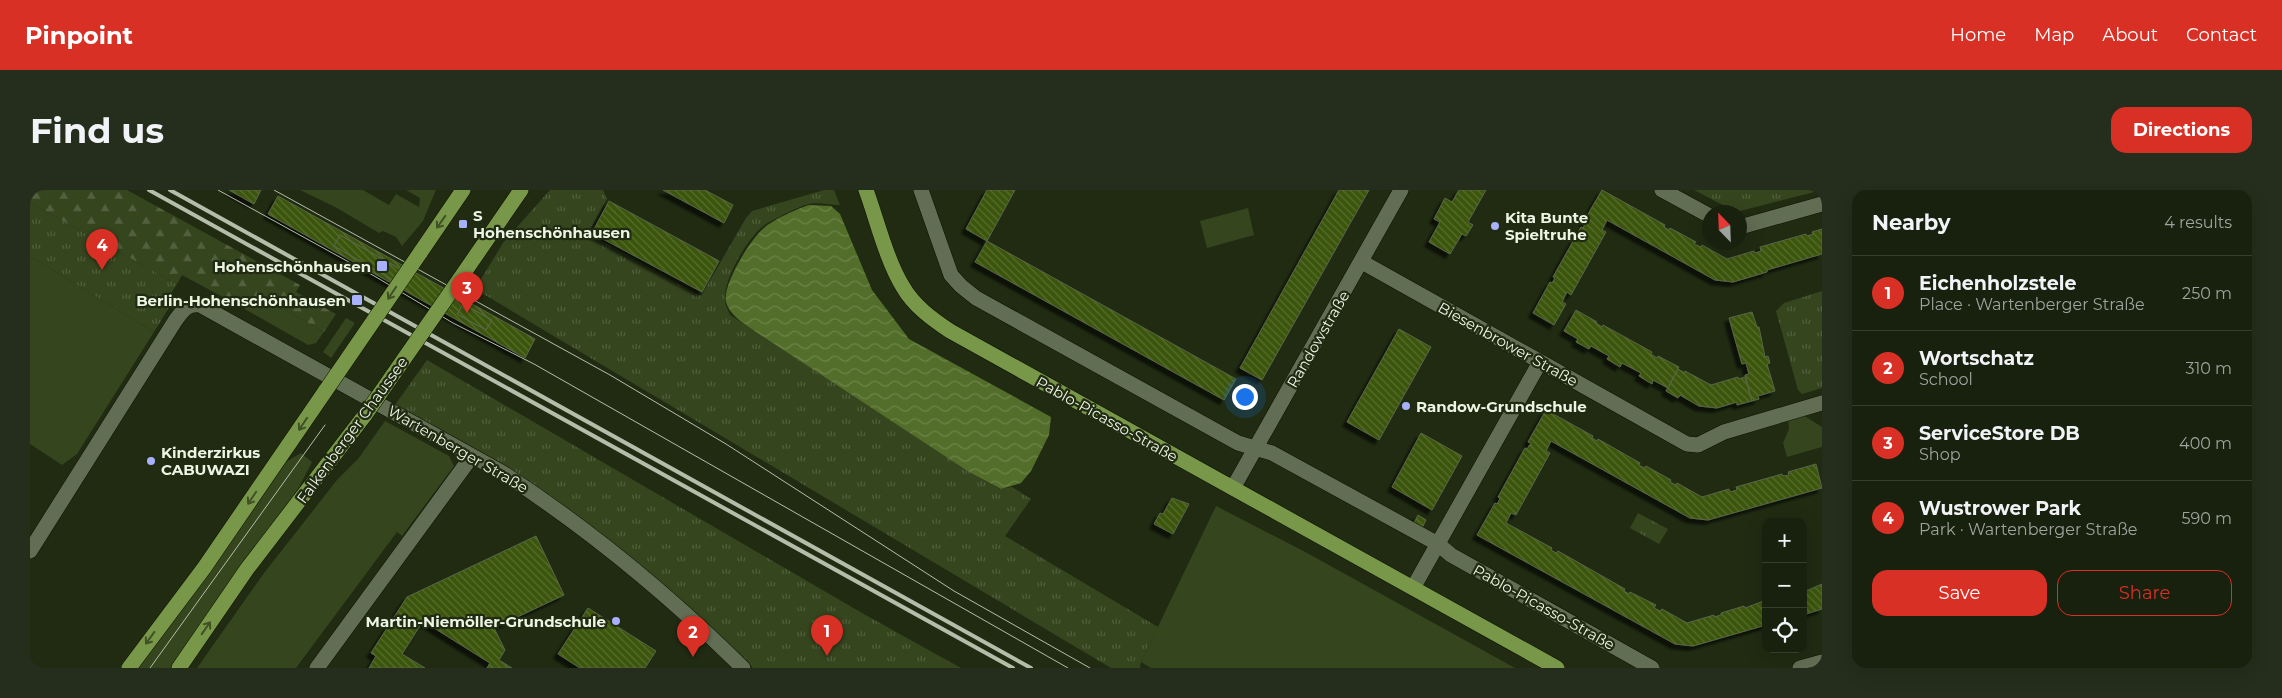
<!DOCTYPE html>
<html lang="en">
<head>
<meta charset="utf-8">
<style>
  :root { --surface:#18200e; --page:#252d1c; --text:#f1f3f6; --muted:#9fa39e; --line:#363e2e; --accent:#d93025 }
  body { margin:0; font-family:Montserrat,sans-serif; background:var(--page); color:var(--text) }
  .controls { position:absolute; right:15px; bottom:15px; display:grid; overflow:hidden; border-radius:10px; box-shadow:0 5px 20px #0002 }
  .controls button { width:45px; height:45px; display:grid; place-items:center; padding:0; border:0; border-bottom:1px solid var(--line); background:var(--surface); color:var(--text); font:25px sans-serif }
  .compass { position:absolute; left:1672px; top:15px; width:45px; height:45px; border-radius:50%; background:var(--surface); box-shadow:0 5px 20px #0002; rotate:337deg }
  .you { position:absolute; left:1214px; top:206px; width:18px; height:18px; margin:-12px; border:4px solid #fff; border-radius:50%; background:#1a73e8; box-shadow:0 0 0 8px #1a73e833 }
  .badge { display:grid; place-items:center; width:32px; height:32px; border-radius:50%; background:var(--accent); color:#fff; font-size:16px; font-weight:700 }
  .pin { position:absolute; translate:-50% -41px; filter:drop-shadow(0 1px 2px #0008) }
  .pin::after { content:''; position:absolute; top:26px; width:18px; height:15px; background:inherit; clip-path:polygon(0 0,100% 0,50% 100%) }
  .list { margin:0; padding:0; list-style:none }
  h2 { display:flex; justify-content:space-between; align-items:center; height:65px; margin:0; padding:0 20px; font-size:21px }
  h2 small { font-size:16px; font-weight:400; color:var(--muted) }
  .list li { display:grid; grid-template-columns:32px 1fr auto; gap:15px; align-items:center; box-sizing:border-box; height:75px; padding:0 20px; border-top:1px solid var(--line) }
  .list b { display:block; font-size:19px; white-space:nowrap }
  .list p { margin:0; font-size:16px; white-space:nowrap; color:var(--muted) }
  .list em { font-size:16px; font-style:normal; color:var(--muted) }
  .actions { display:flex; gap:10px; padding:15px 20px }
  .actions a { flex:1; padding:11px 0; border:1px solid var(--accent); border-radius:15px; text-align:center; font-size:18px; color:var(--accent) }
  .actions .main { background:var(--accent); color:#fff }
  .icon { flex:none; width:28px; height:28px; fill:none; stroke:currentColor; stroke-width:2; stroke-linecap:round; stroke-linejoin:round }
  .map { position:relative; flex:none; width:1792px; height:478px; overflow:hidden; border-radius:15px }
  header { display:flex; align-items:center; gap:30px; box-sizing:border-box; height:70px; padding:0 25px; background:var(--accent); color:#fff }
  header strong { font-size:24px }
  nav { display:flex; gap:28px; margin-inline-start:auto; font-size:18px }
  .intro { display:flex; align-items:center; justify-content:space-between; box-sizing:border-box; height:120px; padding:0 30px }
  h1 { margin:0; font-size:35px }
  .button { padding:12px 22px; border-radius:15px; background:var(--accent); color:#fff; font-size:18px; font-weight:700 }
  main { display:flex; gap:30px; padding:0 30px }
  aside { flex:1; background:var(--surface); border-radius:15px; box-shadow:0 5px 20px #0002 }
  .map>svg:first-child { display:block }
</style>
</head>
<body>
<header>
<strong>Pinpoint</strong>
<nav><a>Home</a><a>Map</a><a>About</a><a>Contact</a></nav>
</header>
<div class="intro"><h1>Find us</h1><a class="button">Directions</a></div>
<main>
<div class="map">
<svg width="1792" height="478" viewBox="0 0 1792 478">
  <defs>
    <pattern id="forest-firs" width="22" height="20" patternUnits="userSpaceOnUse" patternTransform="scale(1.25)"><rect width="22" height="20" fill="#35451e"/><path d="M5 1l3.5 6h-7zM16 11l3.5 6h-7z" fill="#52603f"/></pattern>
    <pattern id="park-tufts" width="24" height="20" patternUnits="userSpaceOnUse" patternTransform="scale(1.25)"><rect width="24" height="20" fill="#35451e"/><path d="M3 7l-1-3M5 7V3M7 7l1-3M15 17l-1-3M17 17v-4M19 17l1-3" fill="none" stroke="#52603f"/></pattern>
    <pattern id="water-waves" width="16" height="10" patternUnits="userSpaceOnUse" patternTransform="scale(1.25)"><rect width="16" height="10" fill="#536e2a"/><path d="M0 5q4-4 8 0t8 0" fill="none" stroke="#6c8349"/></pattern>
    <pattern id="building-back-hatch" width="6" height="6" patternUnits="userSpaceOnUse" patternTransform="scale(1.25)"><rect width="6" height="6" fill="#3b550b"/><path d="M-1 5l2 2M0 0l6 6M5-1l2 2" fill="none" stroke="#586e2e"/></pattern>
    <filter id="shadow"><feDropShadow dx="-4.5" dy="4.5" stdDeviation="1" flood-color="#0009"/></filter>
  </defs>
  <rect width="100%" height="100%" fill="#202b12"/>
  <path fill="#35451e" d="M270 0H333L359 15 366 4 389 17 390 8 376 0H406L393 31 372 56 366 47 353 41 349 43 307 18Z
    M1218 18 1224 45 1177 58 1170 31Z
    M0 66 124 142 47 264 32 275 0 254Z
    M234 108 294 142 286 153 278 155 206 114Z
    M316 128 325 133 301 168 293 162Z
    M1770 223 1792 237V257L1757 267 1753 253 1759 239 1758 227Z
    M355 231 419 266 424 276 372 346 367 342 266 478H167L234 383 307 290 328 269Z
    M271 263 282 272 265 305 209 378 140 478H107L252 276 259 270Z
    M1186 316 1279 364 1485 478H1121L1111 472Z"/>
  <path fill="url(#forest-firs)" d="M0 0H97L270 95 266 102 306 124 294 142 234 108 206 114 152 85 147 94 0 13Z"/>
  <path fill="url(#park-tufts)" d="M520 0H573L577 9 558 43 671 106 716 28 722 21 794 0H804L810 15C799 15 785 11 775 15 768 17 738 32 733 36 717 49 693 90 695 110 695 115 698 120 700 125L939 282 970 299 982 297 1001 309 975 346 1128 437 1111 472 1110 478H1081L445 99 473 53Z
    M1664 0H1792L1706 22Z
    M0 13 147 94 140 105V116L124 142 0 66Z
    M1792 101V198L1772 204 1768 200 1746 121 1754 113Z
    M397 170 832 423 931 478H723C657 415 587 353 512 300 466 268 414 242 365 215Z
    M1608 323 1638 339 1629 354 1600 338Z"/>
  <path fill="url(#water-waves)" d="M779 15 801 16 810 24 842 100 879 149 1021 227 1019 245 1001 281 991 293 971 299 939 282 726 142C715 134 700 126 696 112 692 95 721 48 734 38 744 29 767 19 779 15Z"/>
  <path fill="url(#building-back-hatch)" stroke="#59664b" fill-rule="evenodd" filter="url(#shadow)" d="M199 0H231L224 14Z
    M633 0H675L703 15 694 33Z
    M957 0H985L957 51 936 39Z
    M1309 0H1339L1232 190 1210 178Z
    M1429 0H1456L1438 32 1443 35 1436 46 1432 44 1420 64 1399 52 1410 32 1404 29 1415 8 1422 12Z
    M1572 0 1635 35 1634 37 1639 40 1640 38 1666 52 1664 54 1671 57 1672 55 1697 69 1724 61 1725 63 1731 61 1730 57 1776 44 1777 46 1783 44 1782 42 1792 39V64L1737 80V82L1703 92 1685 90 1577 30 1572 40 1576 42 1541 105 1537 102 1532 112 1536 114 1524 135 1503 123 1520 92 1522 93 1525 88 1523 87 1551 37 1553 38 1556 32 1554 31Z
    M248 6 505 149 495 168 238 24ZM310 45 372 80 365 91 304 56ZM433 114 462 130 456 140 427 124Z
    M579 11 689 71 672 102 562 43Z
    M310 45 372 80 365 91 304 56Z
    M957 51 1206 189 1194 210 945 72Z
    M433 114 462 130 456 140 427 124Z
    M1546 120 1567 132 1566 133 1572 137 1573 135 1622 162 1621 164 1627 168 1628 166 1649 177 1638 198 1623 190 1622 194 1609 186 1611 183 1592 173 1590 177 1577 169 1579 166 1561 156 1559 159 1546 152 1548 149 1534 141Z
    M1722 122 1727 137H1729L1735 167 1738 166 1740 173 1737 174 1745 201 1728 206 1729 209 1722 211 1715 185 1719 184 1716 173 1712 174 1699 128Z
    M1369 139 1401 157 1349 250 1317 232Z
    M1648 179 1655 183V181L1681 195 1708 187V189L1715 187 1722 211 1707 215V212L1687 218 1669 216 1650 205 1648 208 1636 201Z
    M1516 220 1563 246 1562 248 1567 251 1568 249 1610 273 1609 275 1614 278 1616 276 1641 290 1640 292 1646 295 1647 293 1672 307 1699 299 1700 302 1707 300 1706 297 1752 284 1753 286 1759 285 1758 282 1786 274 1792 298 1678 330 1660 328 1521 251 1516 261 1520 263 1486 325 1481 323 1476 333 1522 358 1521 360 1526 363 1528 361 1595 399 1594 401 1599 404 1600 402 1626 415 1624 418 1630 421 1632 419 1657 433 1684 425V427L1691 425V423L1714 416 1715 418 1736 410V435L1663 456 1645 454 1447 345 1465 313 1467 314 1470 309 1468 307 1495 258 1497 259 1501 253 1498 252Z
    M1391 243 1432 266 1402 320 1362 297Z
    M1142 308 1159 314 1143 344 1124 334 1130 323 1133 324Z
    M1388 325 1396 330 1392 338 1384 333Z
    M506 346 534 405 464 438 475 460 469 470 482 478H457L460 473 393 431 372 464 395 478H339L346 466 341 463 377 407Z
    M1792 394V419L1773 425V399L1776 401Z
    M558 418 626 461 615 478H550L528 464Z"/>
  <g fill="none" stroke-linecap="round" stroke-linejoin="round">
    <g stroke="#0a1300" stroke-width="16">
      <path id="minor" d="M891 0 921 85 931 96 946 108 1208 253 1242 263 1408 354 1421 365 1622 478
        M1632 0 1680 26
        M1710 37 1792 14
        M1332 72 1657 254 1668 255 1694 242 1792 213
        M1203 298 1371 0
        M0 361 145 131C152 121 157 113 170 115L473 283C559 339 640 406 713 478
        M1383 398 1510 172
        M287 478 442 266
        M1770 478 1792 472"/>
    </g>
    <g stroke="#0a1300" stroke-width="16">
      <path id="major" d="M836 0C847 30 856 69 873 97 884 116 902 129 920 141L1527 478
        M390 63 433 0
        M429 90 491 0
        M99 478 174 378 296 200
        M149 478 217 379 335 225"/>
    </g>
    <use href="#minor" stroke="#616e53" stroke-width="15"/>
    <use href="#major" stroke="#789749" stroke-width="15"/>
    <path stroke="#b4bdaa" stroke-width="1" d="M188 0 346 87 423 133 504 174 1038 478
      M244 0 580 185 696 254 924 401 1060 478
      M120 478 295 235"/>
    <path stroke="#b4bdaa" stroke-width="4" d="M119 0 983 478
      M140 0 1001 478"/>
    <g stroke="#0a1300" stroke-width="16" stroke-linecap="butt">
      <path id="major-bridge" d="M296 200 390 63
        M335 225 429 90"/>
    </g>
    <use href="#major-bridge" stroke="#789749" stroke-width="15"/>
  </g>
  <defs><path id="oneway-shaft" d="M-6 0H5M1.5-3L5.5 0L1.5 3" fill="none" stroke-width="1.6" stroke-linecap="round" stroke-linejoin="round" transform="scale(1.25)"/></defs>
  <g stroke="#3f5125">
    <use href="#oneway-shaft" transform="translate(411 32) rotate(125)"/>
    <use href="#oneway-shaft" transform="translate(362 103) rotate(124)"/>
    <use href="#oneway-shaft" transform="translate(273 234) rotate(124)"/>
    <use href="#oneway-shaft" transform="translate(222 308) rotate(124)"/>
    <use href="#oneway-shaft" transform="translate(176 438) rotate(-55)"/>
    <use href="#oneway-shaft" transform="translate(120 448) rotate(126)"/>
  </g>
  <g fill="#a7b1fc" stroke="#202b12" stroke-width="2">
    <rect x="428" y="29" width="10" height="10" rx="2.5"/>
    <circle cx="1465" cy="36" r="5"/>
    <rect x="346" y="70" width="12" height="12" rx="2.5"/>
    <rect x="321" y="104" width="12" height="12" rx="2.5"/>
    <circle cx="1376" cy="216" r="5"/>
    <circle cx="121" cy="271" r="5"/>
    <circle cx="586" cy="431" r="5"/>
  </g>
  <g text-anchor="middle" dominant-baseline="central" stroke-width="4.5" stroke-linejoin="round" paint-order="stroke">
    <g font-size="15" font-weight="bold" fill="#ecf4e4" stroke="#202b12" text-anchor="start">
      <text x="443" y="25">S<tspan x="443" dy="17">Hohenschönhausen</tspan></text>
      <text x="1475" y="27">Kita Bunte<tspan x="1475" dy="17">Spieltruhe</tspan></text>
      <text x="341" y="76" text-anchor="end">Hohenschönhausen</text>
      <text x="316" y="110" text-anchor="end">Berlin-Hohenschönhausen</text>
      <text x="1386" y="216">Randow-Grundschule</text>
      <text x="131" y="262">Kinderzirkus<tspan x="131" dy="17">CABUWAZI</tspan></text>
      <text x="576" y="431" text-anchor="end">Martin-Niemöller-Grundschule</text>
    </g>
    <g font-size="15" fill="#ecf4e4" stroke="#202b12">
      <text transform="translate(1288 149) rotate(-60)">Randowstraße</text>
      <text transform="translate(1478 154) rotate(29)">Biesenbrower Straße</text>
      <text transform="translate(1077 229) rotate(29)">Pablo-Picasso-Straße</text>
      <text transform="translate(322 240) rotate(-54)">Falkenberger Chaussee</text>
      <text transform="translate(428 259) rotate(30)">Wartenberger Straße</text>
      <text transform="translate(1514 417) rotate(29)">Pablo-Picasso-Straße</text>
    </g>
  </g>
</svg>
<div class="controls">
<button>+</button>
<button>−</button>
<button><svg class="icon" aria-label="locate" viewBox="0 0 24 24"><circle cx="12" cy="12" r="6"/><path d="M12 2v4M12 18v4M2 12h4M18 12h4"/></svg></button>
</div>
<svg class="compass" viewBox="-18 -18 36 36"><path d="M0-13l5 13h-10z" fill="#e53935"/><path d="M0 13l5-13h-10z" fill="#9fa39e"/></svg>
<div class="you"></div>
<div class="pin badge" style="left:797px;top:466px">1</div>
<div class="pin badge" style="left:663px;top:467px">2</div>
<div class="pin badge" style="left:437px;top:123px">3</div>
<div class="pin badge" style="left:72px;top:80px">4</div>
</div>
<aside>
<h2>Nearby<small>4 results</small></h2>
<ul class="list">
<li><span class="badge">1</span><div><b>Eichenholzstele</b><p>Place · Wartenberger Straße</p></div><em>250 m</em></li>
<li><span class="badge">2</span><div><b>Wortschatz</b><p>School</p></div><em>310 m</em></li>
<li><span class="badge">3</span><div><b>ServiceStore DB</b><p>Shop</p></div><em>400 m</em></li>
<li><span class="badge">4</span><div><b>Wustrower Park</b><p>Park · Wartenberger Straße</p></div><em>590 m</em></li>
</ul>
<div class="actions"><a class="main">Save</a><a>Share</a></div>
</aside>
</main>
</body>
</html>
